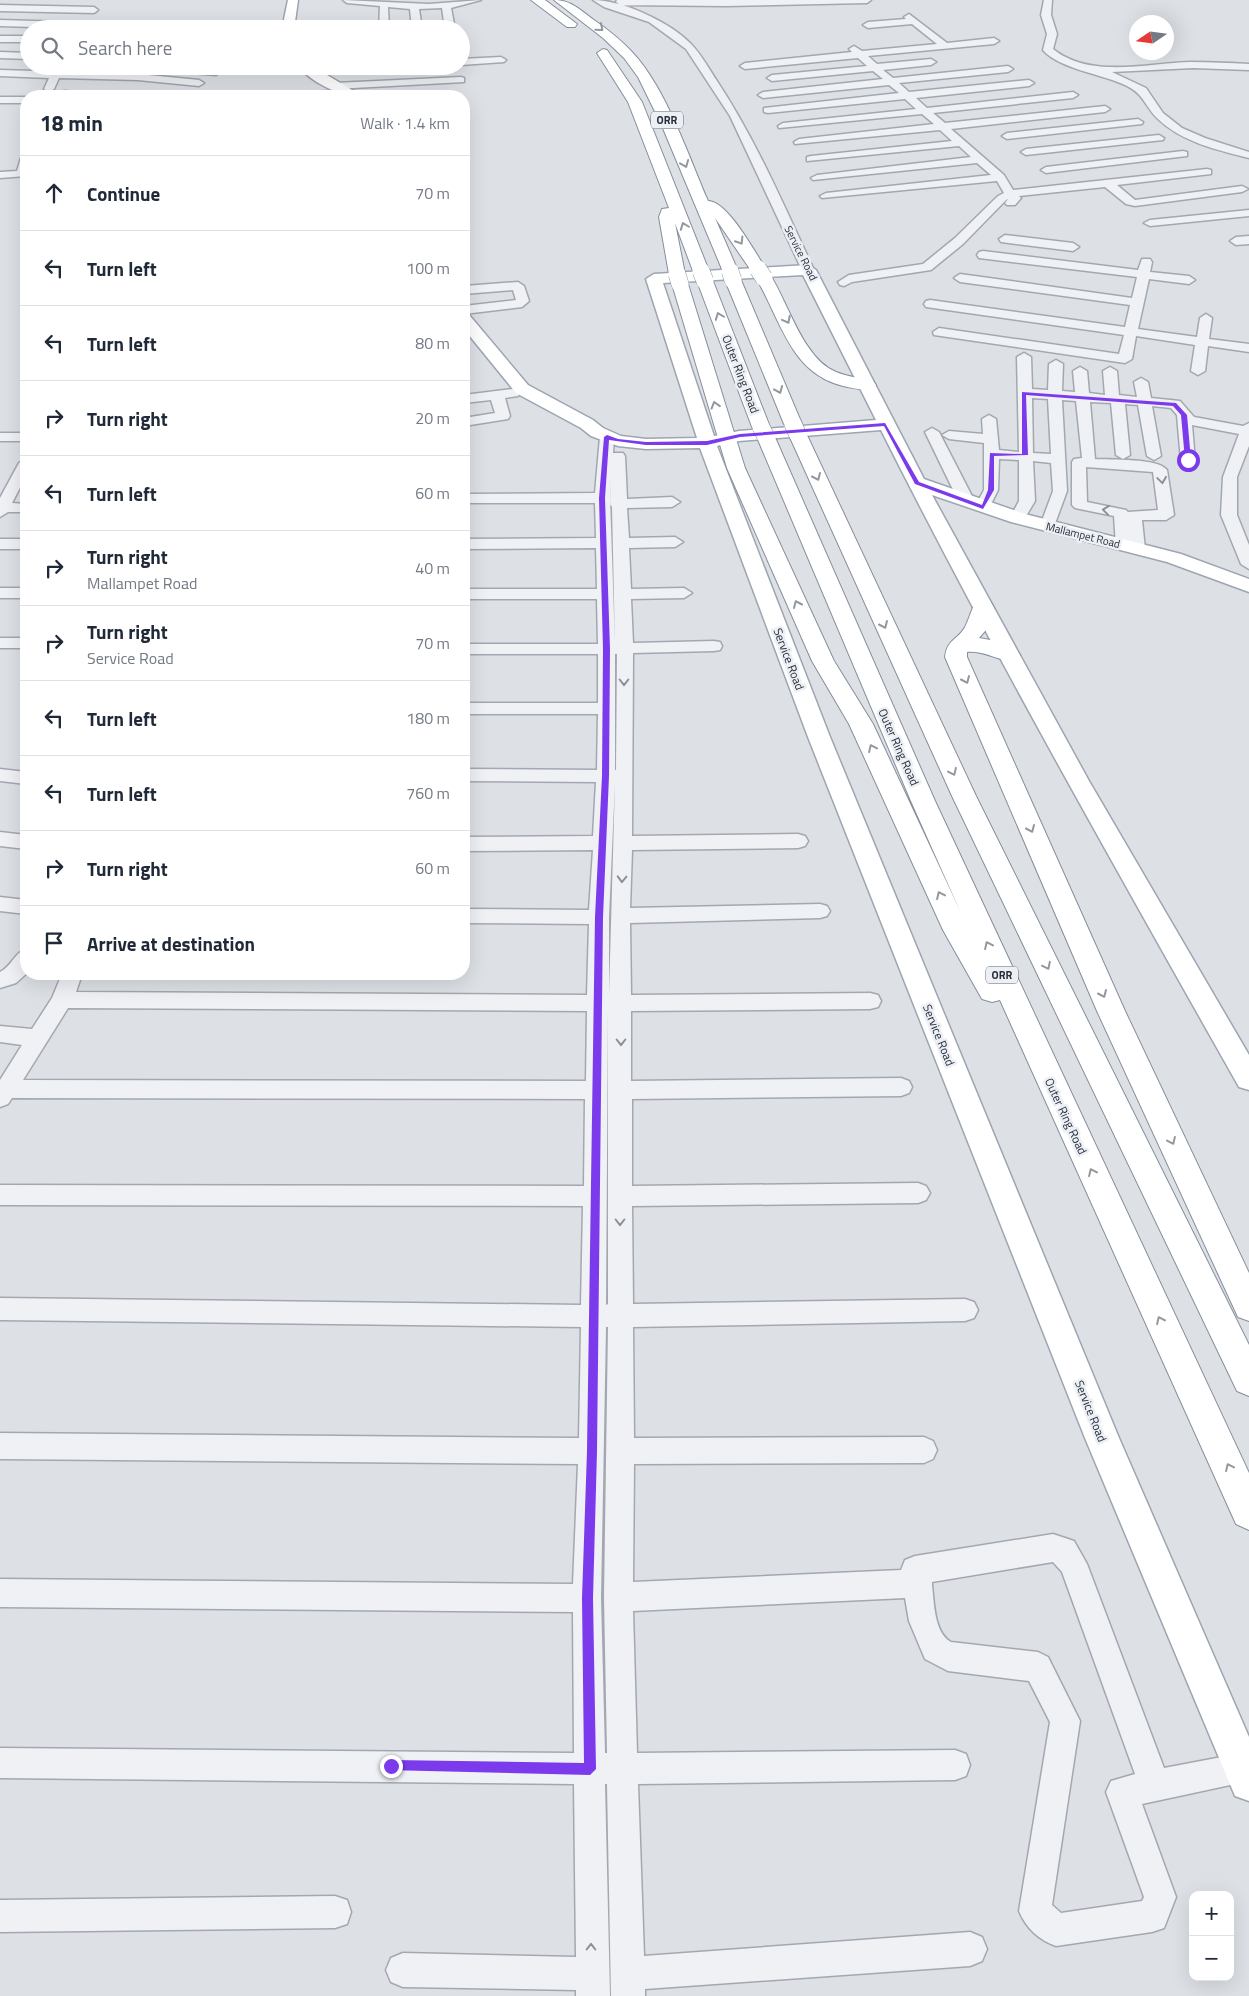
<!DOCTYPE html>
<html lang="en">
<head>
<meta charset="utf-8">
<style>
  :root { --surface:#fff; --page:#f6f6f7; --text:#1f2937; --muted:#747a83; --line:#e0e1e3 }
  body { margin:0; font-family:"Titillium Web",sans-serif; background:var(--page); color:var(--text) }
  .controls { position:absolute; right:15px; bottom:15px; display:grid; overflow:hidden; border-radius:10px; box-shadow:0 5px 20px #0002 }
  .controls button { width:45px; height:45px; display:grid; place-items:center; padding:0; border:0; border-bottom:1px solid var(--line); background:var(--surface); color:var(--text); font:25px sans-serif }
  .compass { position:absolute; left:1129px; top:15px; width:45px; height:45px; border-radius:50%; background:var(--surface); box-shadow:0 5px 20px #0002; rotate:257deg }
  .stop { position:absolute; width:15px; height:15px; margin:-11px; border:4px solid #7c3aed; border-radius:50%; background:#fff }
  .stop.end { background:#7c3aed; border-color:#fff; box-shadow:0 1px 5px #0008 }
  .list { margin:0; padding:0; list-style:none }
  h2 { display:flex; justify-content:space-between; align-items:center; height:65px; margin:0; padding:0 20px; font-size:21px }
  h2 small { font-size:16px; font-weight:400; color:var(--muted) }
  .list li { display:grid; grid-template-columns:32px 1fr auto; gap:15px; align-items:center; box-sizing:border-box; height:75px; padding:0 20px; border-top:1px solid var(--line) }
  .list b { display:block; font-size:19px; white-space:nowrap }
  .list p { margin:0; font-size:16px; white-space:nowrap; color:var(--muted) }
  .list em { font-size:16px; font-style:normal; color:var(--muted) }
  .icon { flex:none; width:28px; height:28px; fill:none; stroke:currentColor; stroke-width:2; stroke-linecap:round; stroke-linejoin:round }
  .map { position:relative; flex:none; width:1249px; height:1996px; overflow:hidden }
  .search { position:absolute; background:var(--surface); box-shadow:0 5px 20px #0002; left:20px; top:20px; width:450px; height:55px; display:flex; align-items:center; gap:12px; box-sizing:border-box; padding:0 18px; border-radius:28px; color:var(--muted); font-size:19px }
  .panel { position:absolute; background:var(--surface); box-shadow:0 5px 20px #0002; left:20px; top:90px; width:450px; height:890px; border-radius:20px }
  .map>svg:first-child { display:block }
</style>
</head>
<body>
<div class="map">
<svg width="1249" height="1996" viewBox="0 0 1249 1996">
  <rect width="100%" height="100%" fill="#dde1e6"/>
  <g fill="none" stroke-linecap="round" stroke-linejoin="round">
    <g stroke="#a3a8b0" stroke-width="3">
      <path id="minor" d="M343 0 429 4 481 0 451 8 455 29H445L442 8 419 9 422 29H412L410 9 388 7 389 29H379L380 6 347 3Z
        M593 0C622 0 670 22 691 44 701 54 709 69 717 81 756 140 784 206 814 270L812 273 808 274 802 270 730 116 686 49 649 22 604 7Z
        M617 0H871L867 3 726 6 620 5 616 2Z
        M1044 0H1052L1051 15 1057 34 1053 49C1090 79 1147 63 1191 62 1210 62 1230 63 1249 64V70L1193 68 1112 72 1146 88 1163 113 1182 128 1205 138 1249 152V158C1217 150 1182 142 1158 119 1145 107 1145 95 1127 86 1103 74 1059 69 1043 50L1047 34 1041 15Z
        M0 5 94 7 98 10 94 13 0 11Z
        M909 14 947 43 994 38 999 41 994 44 868 56 877 64 931 59 936 62 931 65 883 70 893 78 1008 66 1013 69 1008 72 899 83 909 92 1029 80 1034 83 1029 86 916 98 927 108 1073 92 1078 95 1073 98 933 113 945 123 1105 106 1110 109 1105 112 951 129 1004 175 1013 190 1207 169 1211 170V174L1117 185 1135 200 1242 186 1248 189 1242 192 1135 206 1126 204 1105 187 1019 196 1021 198 1015 205H1007L1005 203 1008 199 1006 200 963 244 931 270 852 282 844 286 840 285 838 282 849 275 923 264 955 238 998 196 1004 193 997 181 822 198 820 196 826 193 991 175 977 163 813 180 811 178 817 175 971 157 959 146 807 161V157L811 156 952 141 940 130 795 144 794 142 799 139 934 124 922 114 779 128 778 126 783 123 916 109 905 99 768 113 764 112V108L899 93 889 85 763 98 758 95 763 92 883 79 873 71 772 81 767 78 772 75 867 66 858 58 745 69 740 66 745 63 852 52 849 49 854 46 862 51 937 44 912 24 868 28 863 25 868 22 906 19 904 17Z
        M0 20 100 23 105 26 100 29 0 26Z
        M242 24 245 25 246 29H237Z
        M258 24 268 27 269 29H255V25Z
        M0 36H29V42H0Z
        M0 52 29 53V59L0 58Z
        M501 57 506 60 504 62 461 65V59Z
        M181 67 216 69 221 72 216 75 178 72 176 70Z
        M0 70 138 74 199 80 204 83 199 86 138 80 59 78 54 89 49 92 44 89 49 78 0 76Z
        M461 77 464 78V82L335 89 330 86 335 83Z
        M349 90 353 91V95L287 96 292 93Z
        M64 91 92 93 97 96H57Z
        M0 97H26V103H0Z
        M1138 119 1143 122 1142 124 1007 139 1002 136 1007 133Z
        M1159 135 1164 138 1163 140 1026 155 1021 152 1026 149Z
        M1183 151 1187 152V156L1046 173 1041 170 1046 167Z
        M26 155V176L0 178V172L17 171 21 158Z
        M1249 210V216L1150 226 1144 223 1150 220Z
        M1005 235 1073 243 1079 247 1073 251 1001 242 999 239Z
        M1249 236V244L1236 245 1230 241 1236 237Z
        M983 251 1138 270 1142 259H1150L1152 262 1150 272 1189 276 1195 280 1189 284 1149 279 1138 329 1197 337 1200 318 1206 314 1212 318 1209 339 1249 344V352L1208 346 1205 371 1198 375 1191 371 1195 345 1136 336 1132 359 1125 363 934 335 933 332 939 328 1119 354 1124 335 926 307 924 304 926 301 930 300 1125 327 1130 305 960 282 954 278 960 274 1132 298 1137 277 979 258 977 255 979 252Z
        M518 282 524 286 529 301 522 307 464 314V306L516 300 513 290 464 294V286Z
        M1024 353 1031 357 1032 389 1048 390 1049 364 1056 360 1063 364 1062 391 1075 392 1073 371 1080 367 1087 371 1089 393 1105 395 1103 371 1110 367 1117 371 1119 395 1137 397 1134 382 1141 378 1148 382 1151 398 1180 401 1194 417 1243 426 1249 423V446L1237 477V515L1249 545V569L1241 564 1221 515 1223 477 1239 434 1192 425 1195 461 1193 464H1183L1181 461 1177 415 1171 408 1152 406 1161 456 1154 460 1147 456 1138 405 1125 404 1130 455 1123 459 1116 455 1111 403 1090 402 1095 459C1111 460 1158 458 1167 470L1174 515 1166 520H1142L1145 549 1143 552 1137 554 1129 549H1118L1116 546 1114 516 1075 508 1072 505V462L1074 459 1082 458 1076 401 1062 400 1067 491 1053 529 1048 531 1040 526 1053 491 1051 463 1033 461 1035 501 1023 521H1013L1010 518 1019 501V460L999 459 998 490 988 510H978L975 507 984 490V443L949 439 942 435 949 431 983 434 982 419 989 415 996 419 999 450 1019 452 1017 357ZM1032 398 1048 399 1051 454 1033 453ZM1086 467 1153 472 1158 510 1128 512 1126 510 1087 502Z
        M513 389 520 393 518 396 505 398 510 416 508 419 464 426V418L495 413 491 400 464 403V395Z
        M932 428 939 432 975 502 972 505H962L959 502 925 432Z
        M0 433H26V441H0Z
        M607 433 614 437 613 453H623L625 456 627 499 672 497 680 502 672 507 627 508 629 538 675 537 683 542 675 547 629 548 631 589 684 588 692 593 684 598 631 599 633 643 714 641 720 642 722 646 720 650 714 651 633 653 632 836 798 834 805 836 808 841 805 846 798 848 632 850 630 908 820 904 827 906 830 911 827 916 820 918 630 923 631 995 870 993 878 995 881 1001 878 1007 870 1009 631 1011V1081L901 1078 909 1081 912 1087 909 1093 901 1096 632 1099V1186L918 1183 926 1186 930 1193 926 1200 918 1203 632 1206 633 1304 965 1299 974 1302 978 1310 974 1318 965 1321 633 1327 634 1438 924 1437 933 1441 937 1450 933 1459 924 1463 634 1464 633 1582 901 1570 905 1560 915 1556 1053 1534 1074 1541 1087 1564 1164 1768 1243 1753 1249 1755V1781L1142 1804 1176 1897 1164 1928 1152 1932 1056 1946C1039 1940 1026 1928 1019 1911L1050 1722 1029 1681 948 1671 925 1659 909 1621 905 1598 633 1611 637 1753 955 1750 966 1754 970 1765 966 1776 955 1780 638 1784 644 1956 970 1932 982 1937 987 1949 982 1961 970 1966 645 1989V1996H611L607 1784H605L610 1996H576V1990L403 1987 391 1982 386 1970 391 1958 403 1953 576 1957 574 1784 0 1778V1748L574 1753 573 1612 0 1607V1579L573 1584 578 1464 0 1459V1433L579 1438 581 1327 0 1320V1298L581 1305 583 1206 0 1205V1185L584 1186 585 1099 12 1098 8 1104 0 1107V1080L22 1045 0 1042V1026L32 1029 52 998 62 974H82L76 992 587 995 589 924 464 923V909L589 910 593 850 464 851V837L593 836 596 782 464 781V769L597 770 598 714H464V703H598V654H464V644H598L597 599H464V589H597L596 548 464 549V539L596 538 595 503H464V494L595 493 600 437ZM611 475 610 504 612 507 615 644 610 498ZM615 654H617L616 770H615ZM615 782 609 995V917ZM68 1008 587 1011 586 1081 23 1080ZM608 1011V1304L606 1305ZM606 1327H608L604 1597 607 1753H605L601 1598ZM1053 1562 1062 1572 1135 1774 1111 1781 1106 1792 1144 1897 1142 1901 1061 1913 1052 1905 1080 1721 1048 1657 1038 1652 951 1642C934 1633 934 1602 932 1585V1582Z
        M26 459V476L12 503 26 504V512H8L0 517V498L19 463Z
        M0 539H26V549H0Z
        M0 588H26V598H0Z
        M0 638H26V648H0Z
        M0 769 26 772V784L0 781Z
        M0 832 26 835V849L0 846Z
        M0 897 26 900V914L0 911Z
        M26 949V974L16 983 0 988V972C12 966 14 953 26 949Z
        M335 1896 347 1900 351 1912 347 1924 335 1928 0 1932V1900Z"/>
    </g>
    <g stroke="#9da5b1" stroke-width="3">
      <path id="major" d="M288 0H298L294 29H282Z
        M298 66H312L362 96C341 97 312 83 298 66Z
        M808 265 816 270 924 479 1025 514 1181 554 1249 579V592L1167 562 1011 522 932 495 1089 781 1249 1055V1090L1239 1087C1116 869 993 653 881 430L739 441 717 446 830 737 1119 1438 1249 1737V1801L1235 1796 1085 1438 808 737 700 448 646 449 618 446 591 436 581 428 516 393 464 329V314L470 316 528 385 593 420 603 428 621 436 646 439 697 438 646 279 654 274ZM803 275 876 420 739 431 714 436 663 283Z"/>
    </g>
    <g stroke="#858e9c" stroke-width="2">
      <path id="highway" d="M531 0H545L577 24 575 27H567Z
        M554 0C571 0 580 10 594 20 607 29 620 39 632 52 666 88 688 155 708 201 728 201 755 253 766 269L764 272H752L715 218 738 271 736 274H724L662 126 638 77 624 58 603 38Z
        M603 49 607 50 642 102 709 271 707 274H695L693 271 675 223 685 274 677 279 669 274 659 217 662 209 669 208 628 102 597 53Z
        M764 273 772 278C789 306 804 359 836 372 848 377 861 378 873 381L876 385 873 389C863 391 853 388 843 386 790 373 781 320 756 278Z
        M733 275 741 280 802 424 799 428 806 433 976 796 1249 1345V1396L1237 1391 952 796 788 433 791 429 784 424 725 280Z
        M705 276 713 281 770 427 768 430 774 435 935 801 1249 1473V1530L1236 1524 1000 1000 992 1002 982 999 943 930 849 724 812 661 727 468 672 284 674 281 680 279 688 284 745 468 834 661 873 724 961 913 911 801 756 435 758 432 752 427 697 281Z
        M983 602 991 603 994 608 985 631 979 638C992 640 1012 643 1020 655L1017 660C1000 664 988 650 967 652V657L1125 1011 1249 1273V1321L1238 1317 1097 1011 945 657C947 639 958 640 965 627 969 619 971 611 975 603Z"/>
    </g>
    <use href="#minor" fill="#eff1f5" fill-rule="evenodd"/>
    <use href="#major" fill="#fff" fill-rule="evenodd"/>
    <use href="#highway" fill="#fff" fill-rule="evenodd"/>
    <g stroke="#858e9c" stroke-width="18" stroke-linecap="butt">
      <path id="highway-bridge" d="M758 269 764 278
        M701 271 705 281
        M730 271 733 280
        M677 274 680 284
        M793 424 797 433
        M761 427 765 435"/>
    </g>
    <use href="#highway-bridge" stroke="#fff" stroke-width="17"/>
  </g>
  <defs><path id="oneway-chevron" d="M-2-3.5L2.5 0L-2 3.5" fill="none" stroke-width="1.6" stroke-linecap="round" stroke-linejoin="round" transform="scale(1.25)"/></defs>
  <g stroke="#93979e">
    <use href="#oneway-chevron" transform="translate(600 28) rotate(39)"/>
    <use href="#oneway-chevron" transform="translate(685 164) rotate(68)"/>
    <use href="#oneway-chevron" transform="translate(684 226) rotate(-111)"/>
    <use href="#oneway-chevron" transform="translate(740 241) rotate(58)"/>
    <use href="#oneway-chevron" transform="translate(719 316) rotate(-111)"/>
    <use href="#oneway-chevron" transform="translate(787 320) rotate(62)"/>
    <use href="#oneway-chevron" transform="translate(779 390) rotate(68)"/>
    <use href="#oneway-chevron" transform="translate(715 405) rotate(-107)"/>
    <use href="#oneway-chevron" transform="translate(817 477) rotate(66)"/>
    <use href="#oneway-chevron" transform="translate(797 604) rotate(-114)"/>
    <use href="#oneway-chevron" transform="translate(884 625) rotate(66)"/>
    <use href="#oneway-chevron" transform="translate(966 680) rotate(66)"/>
    <use href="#oneway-chevron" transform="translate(872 748) rotate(-115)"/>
    <use href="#oneway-chevron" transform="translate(953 772) rotate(65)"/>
    <use href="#oneway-chevron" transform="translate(1031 829) rotate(66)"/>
    <use href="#oneway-chevron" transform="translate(940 895) rotate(-115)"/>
    <use href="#oneway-chevron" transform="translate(988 945) rotate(-115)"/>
    <use href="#oneway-chevron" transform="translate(1047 966) rotate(64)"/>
    <use href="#oneway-chevron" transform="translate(1103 994) rotate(66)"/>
    <use href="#oneway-chevron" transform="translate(1172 1141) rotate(65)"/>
    <use href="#oneway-chevron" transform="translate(1092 1172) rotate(-115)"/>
    <use href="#oneway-chevron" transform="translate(1160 1320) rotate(-115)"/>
    <use href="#oneway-chevron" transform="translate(1229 1467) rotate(-115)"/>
  </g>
  <g stroke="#8b9098">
    <use href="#oneway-chevron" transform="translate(1162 480) rotate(82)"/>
    <use href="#oneway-chevron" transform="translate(1106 510) rotate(-173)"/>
    <use href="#oneway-chevron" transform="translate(624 682) rotate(90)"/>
    <use href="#oneway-chevron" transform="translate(622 879) rotate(92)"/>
    <use href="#oneway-chevron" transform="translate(621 1042) rotate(90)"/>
    <use href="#oneway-chevron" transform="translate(620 1222) rotate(90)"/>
    <use href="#oneway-chevron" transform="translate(591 1947) rotate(-90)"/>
  </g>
  <path fill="#7c3aed" d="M1022 392 1176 403 1187 415 1191 460H1185L1181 415 1173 406 1026 395 1028 455 994 456V490L983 509 915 484 884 426 740 437 707 445H646L609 440 605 498 610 649 609 776 603 917 597 1451 593 1598 596 1769 590 1775 386 1770 385 1766 391 1760 584 1763 582 1598 587 1451 595 917 602 776 603 649 599 498 604 437 607 435 618 439 646 442 707 441 740 434 885 423 919 482 982 505 988 490 990 453 1022 454Z"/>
  <g text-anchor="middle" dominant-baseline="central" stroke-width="5" stroke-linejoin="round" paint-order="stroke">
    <g fill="#eceff4" stroke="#626973" stroke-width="1">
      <rect x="651" y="111.5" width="32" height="17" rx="4"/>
      <rect x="986" y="966.5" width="32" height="17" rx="4"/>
    </g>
    <g font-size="11" font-weight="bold" fill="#272f3c">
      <text x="667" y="120">ORR</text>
      <text x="1002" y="975">ORR</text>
    </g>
    <g font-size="11" fill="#272f3c" stroke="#eceff4">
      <text transform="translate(801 253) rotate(63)">Service Road</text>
      <text transform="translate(1083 535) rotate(14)">Mallampet Road</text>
    </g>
    <g font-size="12" fill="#272f3c" stroke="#eceff4">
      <text transform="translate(741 374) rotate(69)">Outer Ring Road</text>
      <text transform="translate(789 659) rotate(69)">Service Road</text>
      <text transform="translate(899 747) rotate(66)">Outer Ring Road</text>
      <text transform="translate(939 1035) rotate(68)">Service Road</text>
      <text transform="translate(1066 1116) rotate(65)">Outer Ring Road</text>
      <text transform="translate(1091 1411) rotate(68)">Service Road</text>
    </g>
  </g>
</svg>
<div class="controls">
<button>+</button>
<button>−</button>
</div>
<svg class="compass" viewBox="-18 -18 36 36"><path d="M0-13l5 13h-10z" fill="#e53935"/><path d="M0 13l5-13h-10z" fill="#747a83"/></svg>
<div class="stop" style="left:1188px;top:460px"></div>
<div class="stop end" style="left:391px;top:1766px"></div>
<div class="search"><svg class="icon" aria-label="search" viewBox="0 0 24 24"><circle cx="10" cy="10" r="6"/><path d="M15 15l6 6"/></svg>Search here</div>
<section class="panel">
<h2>18 min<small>Walk · 1.4 km</small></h2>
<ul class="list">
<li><svg class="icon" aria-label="ahead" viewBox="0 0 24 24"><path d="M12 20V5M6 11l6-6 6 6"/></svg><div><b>Continue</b></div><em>70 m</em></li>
<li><svg class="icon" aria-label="left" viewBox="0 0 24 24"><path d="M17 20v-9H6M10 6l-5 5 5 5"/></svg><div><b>Turn left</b></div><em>100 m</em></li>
<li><svg class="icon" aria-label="left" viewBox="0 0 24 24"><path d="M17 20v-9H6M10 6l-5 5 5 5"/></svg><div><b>Turn left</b></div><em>80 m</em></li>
<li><svg class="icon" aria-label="right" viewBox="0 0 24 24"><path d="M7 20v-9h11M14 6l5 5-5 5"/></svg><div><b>Turn right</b></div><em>20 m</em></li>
<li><svg class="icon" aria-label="left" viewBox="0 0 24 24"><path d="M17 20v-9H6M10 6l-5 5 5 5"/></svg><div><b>Turn left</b></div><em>60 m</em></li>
<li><svg class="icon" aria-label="right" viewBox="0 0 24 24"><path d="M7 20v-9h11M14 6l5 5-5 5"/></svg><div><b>Turn right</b><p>Mallampet Road</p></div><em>40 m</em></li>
<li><svg class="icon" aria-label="right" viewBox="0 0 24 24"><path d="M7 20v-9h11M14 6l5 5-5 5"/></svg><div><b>Turn right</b><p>Service Road</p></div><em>70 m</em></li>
<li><svg class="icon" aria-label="left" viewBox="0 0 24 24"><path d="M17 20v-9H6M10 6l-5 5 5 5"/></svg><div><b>Turn left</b></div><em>180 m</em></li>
<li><svg class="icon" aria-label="left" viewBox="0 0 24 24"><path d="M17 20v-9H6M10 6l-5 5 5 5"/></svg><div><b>Turn left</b></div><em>760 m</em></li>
<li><svg class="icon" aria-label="right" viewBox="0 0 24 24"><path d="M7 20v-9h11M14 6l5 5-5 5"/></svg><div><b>Turn right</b></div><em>60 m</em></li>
<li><svg class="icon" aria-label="arrive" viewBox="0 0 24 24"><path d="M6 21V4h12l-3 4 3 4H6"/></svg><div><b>Arrive at destination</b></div></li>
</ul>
</section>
</div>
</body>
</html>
